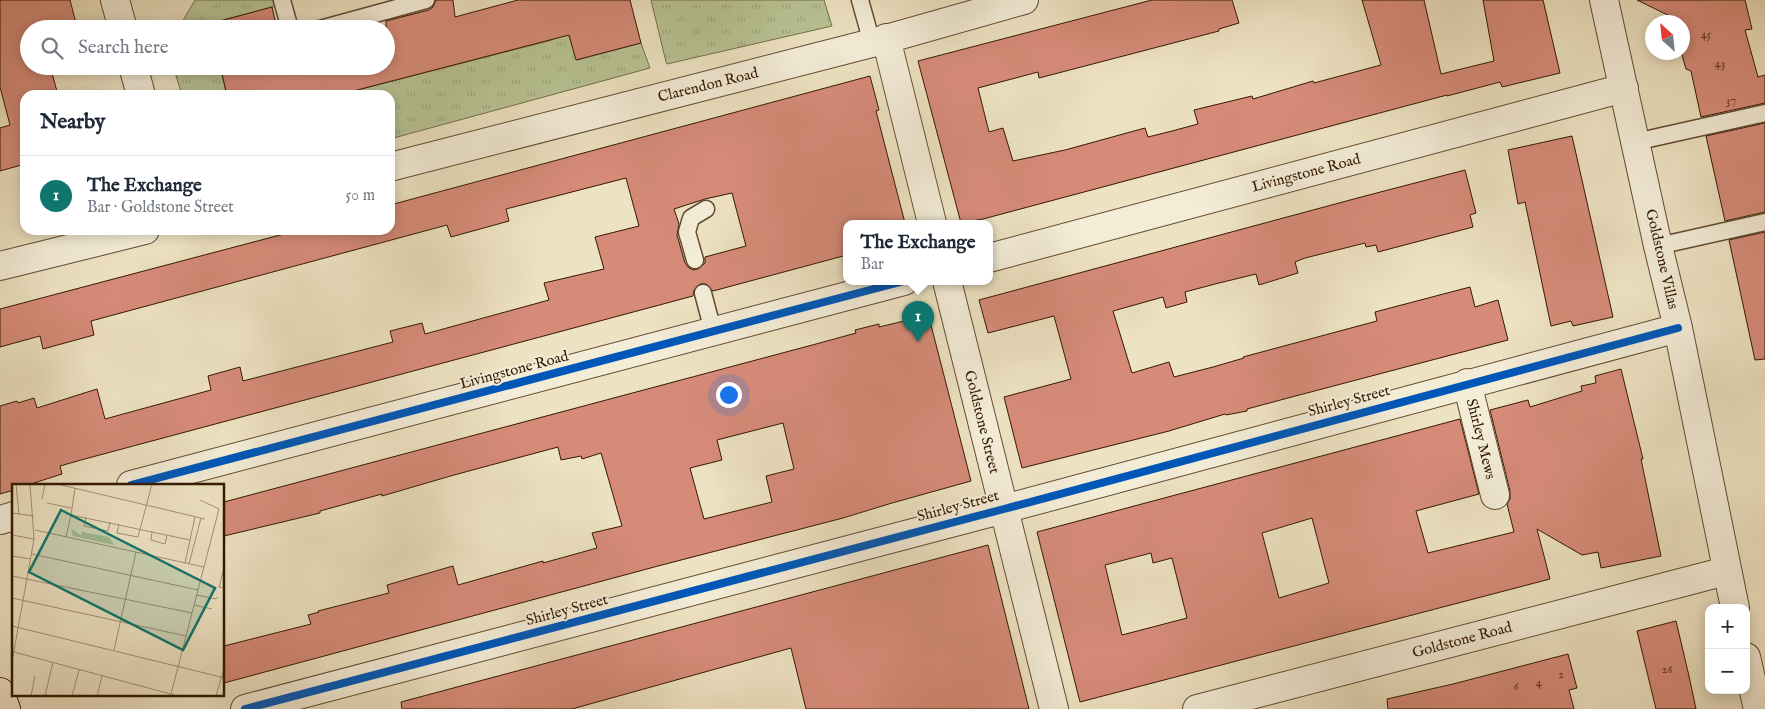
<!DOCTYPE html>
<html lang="en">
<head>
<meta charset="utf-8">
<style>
  :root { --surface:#fff; --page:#f6f6f7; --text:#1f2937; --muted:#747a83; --line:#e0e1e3; --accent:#0f766e }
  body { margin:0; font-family:"IM FELL English",serif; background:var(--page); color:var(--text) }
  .controls { position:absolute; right:15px; bottom:15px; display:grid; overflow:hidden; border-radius:10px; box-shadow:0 2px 12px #0003 }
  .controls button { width:45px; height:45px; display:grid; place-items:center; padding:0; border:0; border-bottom:1px solid var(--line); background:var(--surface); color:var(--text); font:25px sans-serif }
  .compass { position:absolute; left:1645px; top:15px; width:45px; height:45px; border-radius:50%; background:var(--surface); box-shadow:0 2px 12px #0003; rotate:333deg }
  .you { position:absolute; left:728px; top:394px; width:18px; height:18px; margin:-12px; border:4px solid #fff; border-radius:50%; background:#1a73e8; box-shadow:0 0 0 8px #1a73e833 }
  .badge { display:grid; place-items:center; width:32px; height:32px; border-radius:50%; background:var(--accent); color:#fff; font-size:16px; font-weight:700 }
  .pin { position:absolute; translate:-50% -41px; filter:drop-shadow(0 1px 2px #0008) }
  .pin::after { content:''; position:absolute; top:26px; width:18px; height:15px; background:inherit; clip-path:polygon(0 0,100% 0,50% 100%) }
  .popup { position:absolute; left:843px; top:220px; width:150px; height:65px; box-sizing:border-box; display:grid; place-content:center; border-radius:10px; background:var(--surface); filter:drop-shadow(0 1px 4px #0005); font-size:16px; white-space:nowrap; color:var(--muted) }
  .popup b { font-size:19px; color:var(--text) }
  .popup::after { content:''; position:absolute; left:50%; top:100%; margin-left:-10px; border:10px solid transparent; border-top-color:var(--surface) }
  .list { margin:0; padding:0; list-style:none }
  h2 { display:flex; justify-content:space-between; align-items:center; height:65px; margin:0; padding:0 20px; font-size:21px }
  h2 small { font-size:16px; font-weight:400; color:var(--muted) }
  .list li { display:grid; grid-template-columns:32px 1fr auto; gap:15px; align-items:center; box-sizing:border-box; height:80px; padding:0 20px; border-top:1px solid var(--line) }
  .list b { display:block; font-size:19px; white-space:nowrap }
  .list p { margin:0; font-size:16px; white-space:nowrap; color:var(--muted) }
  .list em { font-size:16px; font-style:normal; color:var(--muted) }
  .icon { flex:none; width:28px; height:28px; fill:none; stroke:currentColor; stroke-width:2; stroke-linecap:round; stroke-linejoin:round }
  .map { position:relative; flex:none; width:1765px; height:709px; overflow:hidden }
  .search { position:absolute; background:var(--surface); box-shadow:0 2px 12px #0003; left:20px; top:20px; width:375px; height:55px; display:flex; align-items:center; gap:12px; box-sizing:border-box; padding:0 18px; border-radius:28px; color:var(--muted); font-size:19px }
  .panel { position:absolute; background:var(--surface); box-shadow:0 2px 12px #0003; left:20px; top:90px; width:375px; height:145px; border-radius:15px }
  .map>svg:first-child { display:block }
</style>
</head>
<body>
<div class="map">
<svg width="1765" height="709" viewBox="0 0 1765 709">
  <defs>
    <pattern id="grass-tufts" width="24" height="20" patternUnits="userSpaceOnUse" patternTransform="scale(1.25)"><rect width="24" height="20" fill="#b8c394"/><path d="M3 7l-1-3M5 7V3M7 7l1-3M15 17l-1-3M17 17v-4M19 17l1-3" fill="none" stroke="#9fa77e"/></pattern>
  </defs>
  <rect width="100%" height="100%" fill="#ede2c2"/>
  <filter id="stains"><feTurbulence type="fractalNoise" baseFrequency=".004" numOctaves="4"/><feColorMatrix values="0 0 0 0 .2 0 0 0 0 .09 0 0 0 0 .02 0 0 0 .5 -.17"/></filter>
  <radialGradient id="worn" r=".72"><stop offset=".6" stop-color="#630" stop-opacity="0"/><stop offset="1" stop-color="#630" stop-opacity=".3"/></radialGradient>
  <path fill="url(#grass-tufts)" stroke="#766e4a" d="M195 0H276L277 4 272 7 209 24 210 29H178Z
    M651 0H824L832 26 667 64 666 62Z
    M566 27 577 60 641 43 650 68 390 139V95H338L552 40Z
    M173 66H220L226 92 217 95H182Z"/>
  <path fill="#d68b79" stroke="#341801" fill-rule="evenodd" d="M0 0H70L76 23 58 29H29V66H50L58 95H25V164L0 171V128L10 125 0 87Z
    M436 0H453L455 17 518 0H630L641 43 576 60 569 35 338 95H227L220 66H386V21L429 10 433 7Z
    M1152 0H1232L1239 23 1219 29V31L1039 78 1038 72 978 88 989 132 1003 128 1013 161 1065 150 1145 128 1148 137 1172 131 1198 124 1194 110 1252 96 1253 99 1313 81 1314 83 1381 65 1362 0H1424L1441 74 1494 61 1483 0H1543L1560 73 1502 87 1500 82 1447 96V95L983 219 961 223 918 61Z
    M1637 0H1745L1752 29 1745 30 1758 77 1765 75V103L1701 117 1691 71 1686 69 1682 55V22Z
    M272 7 277 29H210L209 24Z
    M870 76 879 110 876 111 905 223H847V255L713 291 706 284H700L694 290 693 296 81 460 60 466 62 474 34 483V484L31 485H14V490L0 494V406L17 401 18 403 34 398 37 408 97 389 105 419 211 390 208 376 240 367 243 381 393 342 390 331 422 323 425 334 549 300 544 283 604 269 595 237 639 226 626 178 506 209 509 221 451 237 447 225 91 321 94 335 43 349 40 336 0 347V309L299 230H390V205ZM732 193 746 246 705 257V263L698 269 693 270 688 267 685 263 677 235 679 224 674 209 705 199Z
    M1765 123V212L1725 221 1706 136Z
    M1572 136 1613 317 1573 326 1571 321 1551 326 1525 202 1518 204 1508 150Z
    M1465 170 1476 213 1470 215 1473 227 1378 252 1376 245 1366 247 1365 243 1305 258 1295 262 1298 273 1259 285 1256 274 1215 284 1185 292 1187 302 1166 308 1163 297 1113 311 1132 373 1169 362 1174 377 1213 367 1244 358 1243 357 1377 321 1375 312 1470 287 1475 307 1498 300 1508 340 1288 398 1247 409V411L1226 415 1225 414 1169 431 1022 468 1004 397 1071 379 1054 316 988 333 979 300 1365 196Z
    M1765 232V359L1755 360 1729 240Z
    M921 317 930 321 971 481 892 503 843 518 658 566 224 683V646L311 624 308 615 319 612 318 611 389 593 387 585 439 570 453 566 458 585 543 561V563L597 548 592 533 622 526 601 453 582 459 581 456 561 460 558 447 454 475 382 496V494L320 511V513L224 536V502L816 344 856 333 855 330 879 324V327ZM783 423 794 469 766 476 772 502 704 519 690 468 722 460 717 440Z
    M1621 369 1643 459H1641L1661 556 1601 568 1598 552 1582 555 1537 529 1550 579 1080 702 1037 532 1460 419 1479 494 1416 511 1428 553 1514 532 1507 504 1510 499V491L1490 410 1528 400 1530 407 1582 391 1581 386 1596 383 1595 376ZM1312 518 1329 583 1279 598 1262 533ZM1151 553 1153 563 1172 558 1187 618 1122 635 1105 565Z
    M988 545 1029 709H806L791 648 572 709H402L401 702Z
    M1676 621 1689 676 1696 709H1656L1637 631Z
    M1568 654 1577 688 1569 690 1574 709H1388L1387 699 1453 684Z"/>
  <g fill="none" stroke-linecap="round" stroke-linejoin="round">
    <g stroke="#624a31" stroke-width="19">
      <path id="lane" d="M282 0 290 29
        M860 0 872 43
        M320 29 426 0
        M1635 142 1765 113
        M1658 246 1765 222
        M695 260 687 232 691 218 706 209
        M703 293 713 331"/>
    </g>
    <g stroke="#624a31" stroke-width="30">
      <path id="street" d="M115 0 123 29
        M1604 0 1658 246 1678 328 1735 608
        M886 38 932 223
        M133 66 141 95
        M390 167 872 43 1024 0
        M989 258 1624 88
        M0 266 145 230
        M947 281 1054 709
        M1467 383 1495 495
        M131 485 904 281
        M0 520 14 516
        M1746 657 1758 709
        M245 709 1004 509 1678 328
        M1197 709 1726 571"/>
    </g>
    <g stroke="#341801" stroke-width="30">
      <path id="primary" d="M0 692 6 709"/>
    </g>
    <use href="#lane" stroke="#f3ecd7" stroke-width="16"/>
    <use href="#street" stroke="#f3ecd7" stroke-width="28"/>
    <use href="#primary" stroke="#ede2c2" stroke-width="28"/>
    <g stroke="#f3ecd7" stroke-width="11">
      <path id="cycleway" d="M131 485 904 281
        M245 709 1004 509 1678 328"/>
    </g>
    <use href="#cycleway" stroke="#0057b8" stroke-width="8"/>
  </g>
  <g text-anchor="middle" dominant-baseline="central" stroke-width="4" stroke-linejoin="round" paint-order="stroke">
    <g font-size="12" fill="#5c351f">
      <text x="1706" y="34">45</text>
      <text x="1720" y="63">43</text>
      <text x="1731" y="100">37</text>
      <text x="1667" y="669">26</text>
      <text x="1561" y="674">2</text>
      <text x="1539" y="682">4</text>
      <text x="1516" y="686">6</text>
    </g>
    <g font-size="15" fill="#341801" stroke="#f3ecd7">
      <text transform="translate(708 85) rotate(-14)">Clarendon Road</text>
      <text transform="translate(1306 173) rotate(-15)">Livingstone Road</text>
      <text transform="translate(1662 259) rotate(77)">Goldstone Villas</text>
      <text transform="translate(514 370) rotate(-15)">Livingstone Road</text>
      <text transform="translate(1349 401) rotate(-15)">Shirley Street</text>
      <text transform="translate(982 422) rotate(76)">Goldstone Street</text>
      <text transform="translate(1481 439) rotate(76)">Shirley Mews</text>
      <text transform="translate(958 506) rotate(-15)">Shirley Street</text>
      <text transform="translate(567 610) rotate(-15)">Shirley Street</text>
      <text transform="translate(1462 640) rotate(-15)">Goldstone Road</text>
    </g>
  </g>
  <g transform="translate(12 484)">
    <rect width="212" height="212" fill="#ede2c2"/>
    <path d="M59 45 69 51 70 48 97 53 102 61 61 52Z" fill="#b8c394"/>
    <path fill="none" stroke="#a39175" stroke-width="1" d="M4 0 7 31M45 0 193 35M30 15 33 0M188 16 207 25M35 19 59 24M0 29 22 32M59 31 63 4M74 33 72 42 96 47 98 38M107 40 105 49 126 53 140 0M23 46 192 83M140 48 139 56 153 60 155 51M0 51 22 55M54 53 59 31 178 56M20 70 186 106M0 72 19 75M173 79 183 33M177 80 189 34M213 80 207 103 213 104M0 92 180 129M185 111 204 115 206 113M0 114 174 152M182 121 200 125M0 142 213 194M102 166 124 68M2 168 166 212M0 178 22 55 18 0M159 210 207 25M19 212 23 192M33 212 41 178M60 212 67 186M85 212 90 192M204 212 213 181"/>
    <path fill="#0f766e" fill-opacity="0.15" stroke="#0f766e" stroke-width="2.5" d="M49 26 203 104 171 166 17 88Z"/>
    <rect width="212" height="212" fill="none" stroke="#341801" stroke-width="2.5"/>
  </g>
  <rect width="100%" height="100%" filter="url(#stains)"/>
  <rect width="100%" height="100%" fill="url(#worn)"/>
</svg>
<div class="controls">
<button>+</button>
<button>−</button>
</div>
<svg class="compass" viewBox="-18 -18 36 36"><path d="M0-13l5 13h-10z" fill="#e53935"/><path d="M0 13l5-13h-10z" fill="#747a83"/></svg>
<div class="you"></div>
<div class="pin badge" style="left:918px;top:342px">1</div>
<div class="popup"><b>The Exchange</b>Bar</div>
<div class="search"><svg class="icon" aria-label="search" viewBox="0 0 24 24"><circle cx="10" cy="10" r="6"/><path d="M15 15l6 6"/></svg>Search here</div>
<section class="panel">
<h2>Nearby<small></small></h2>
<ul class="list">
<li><span class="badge">1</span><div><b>The Exchange</b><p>Bar · Goldstone Street</p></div><em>50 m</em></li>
</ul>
</section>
</div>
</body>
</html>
